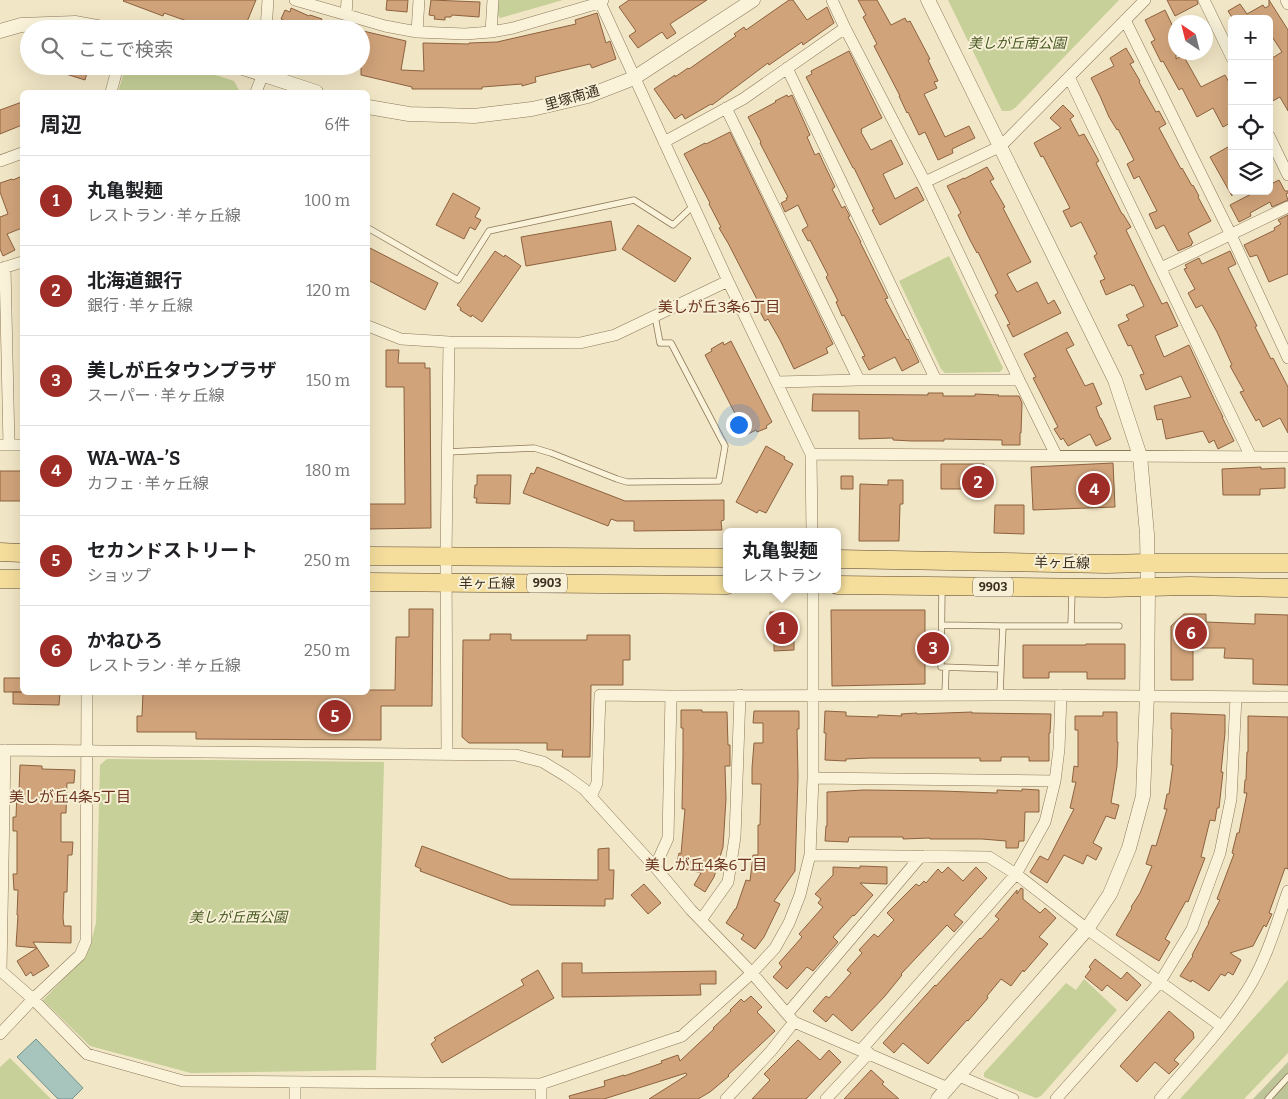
<!DOCTYPE html>
<html lang="ja">
<head>
<meta charset="utf-8">
<style>
  :root { --surface:#fff; --page:#f6f6f6; --text:#202124; --muted:#757577; --line:#e0e0e0; --accent:#9f2d27 }
  body { margin:0; font-family:Bitter,"Noto Sans JP",serif; background:var(--page); color:var(--text) }
  .controls { position:absolute; right:15px; top:15px; display:grid; overflow:hidden; border-radius:8px; box-shadow:0 5px 20px #0002 }
  .controls button { width:45px; height:45px; display:grid; place-items:center; padding:0; border:0; border-bottom:1px solid var(--line); background:var(--surface); color:var(--text); font:25px sans-serif }
  .compass { position:absolute; left:1168px; top:15px; width:45px; height:45px; border-radius:50%; background:var(--surface); box-shadow:0 5px 20px #0002; rotate:325deg }
  .you { position:absolute; left:738px; top:424px; width:18px; height:18px; margin:-12px; border:4px solid #fff; border-radius:50%; background:#1a73e8; box-shadow:0 0 0 8px #1a73e833 }
  .badge { display:grid; place-items:center; width:32px; height:32px; border-radius:50%; background:var(--accent); color:#fff; font-size:16px; font-weight:700 }
  .pin { position:absolute; translate:-50% -50%; border:2px solid #fff; box-shadow:0 1px 5px #0006 }
  .popup { position:absolute; left:723px; top:528px; width:118px; height:65px; box-sizing:border-box; display:grid; place-content:center; border-radius:8px; background:var(--surface); filter:drop-shadow(0 1px 4px #0005); font-size:16px; white-space:nowrap; color:var(--muted) }
  .popup b { font-size:19px; color:var(--text) }
  .popup::after { content:''; position:absolute; left:50%; top:100%; margin-left:-10px; border:10px solid transparent; border-top-color:var(--surface) }
  .list { margin:0; padding:0; list-style:none }
  h2 { display:flex; justify-content:space-between; align-items:center; height:65px; margin:0; padding:0 20px; font-size:21px }
  h2 small { font-size:16px; font-weight:400; color:var(--muted) }
  .list li { display:grid; grid-template-columns:32px 1fr auto; gap:15px; align-items:center; box-sizing:border-box; height:90px; padding:0 20px; border-top:1px solid var(--line) }
  .list b { display:block; font-size:19px; white-space:nowrap }
  .list p { margin:0; font-size:16px; white-space:nowrap; color:var(--muted) }
  .list em { font-size:16px; font-style:normal; color:var(--muted) }
  .icon { flex:none; width:28px; height:28px; fill:none; stroke:currentColor; stroke-width:2; stroke-linecap:round; stroke-linejoin:round }
  .map { position:relative; flex:none; width:1288px; height:1099px; overflow:hidden }
  .search { position:absolute; background:var(--surface); box-shadow:0 5px 20px #0002; left:20px; top:20px; width:350px; height:55px; display:flex; align-items:center; gap:12px; box-sizing:border-box; padding:0 18px; border-radius:28px; color:var(--muted); font-size:19px }
  .panel { position:absolute; background:var(--surface); box-shadow:0 5px 20px #0002; left:20px; top:90px; width:350px; height:605px; border-radius:8px }
  .map>svg:first-child { display:block }
</style>
</head>
<body>
<div class="map">
<svg width="1288" height="1099" viewBox="0 0 1288 1099">
  <rect width="100%" height="100%" fill="#f1e6c5"/>
  <path fill="#c6d098" d="M497 0H563L500 18 496 14Z
    M948 0H1119L1015 108 1010 111H1002Z
    M126 66H188L234 81 239 90 238 92H118Z
    M949 256 1003 368 1000 372 945 373 941 369 899 281Z
    M107 759 384 762 376 1070 191 1073 90 1046 43 1000 83 959 91 942 96 923 100 765Z
    M1084 979 1117 1010 1041 1096 1036 1098 984 1077V1073L1066 983 1076 990Z
    M1288 980V1053L1244 1099H1180Z
    M10 1058 51 1099H0V1067Z"/>
  <path fill="#bcc498" d="M1288 1062V1099H1253Z"/>
  <path fill="#a7c4bd" stroke="#6d938c" d="M36 1039 83 1088 72 1099H58L17 1057Z"/>
  <path fill="#d0a37a" stroke="#8d623f" d="M124 0H256L244 29H210L164 13 163 16 123 1Z
    M387 0H408L407 12 386 10Z
    M431 0 480 2 479 17 452 15 451 17H445V20L434 19 435 16 429 15Z
    M629 0H707L670 24 676 33 667 39 662 32 638 48 629 36 636 31 619 7Z
    M789 0H793L807 20 827 7 834 23 803 45 802 42 769 65 768 63 712 105 711 104 685 119 682 114 675 119 654 89 675 75V77L688 68 689 69 736 36 734 34 744 27 746 30Z
    M858 0H877L891 25 905 18 907 22 910 21 930 59 928 60 938 81 934 82 937 88 924 94 945 137 969 126 975 138 952 149 953 153 938 160 925 132 919 135 908 112 907 113 899 96H900L874 46 877 44 863 17 866 15Z
    M1167 0H1197L1198 4 1175 16Z
    M1269 0 1288 30V111L1280 97 1269 103V60L1282 52 1269 32V19H1233L1228 11 1240 4 1247 14 1263 5 1265 8 1269 6Z
    M291 8 309 16 310 15 322 19 318 29H312L302 25 301 29H281L285 21 281 19 285 10 290 12Z
    M1165 10 1176 33V59L1183 55 1201 87 1225 75 1232 88V122L1223 127 1213 108 1197 117 1182 88 1179 90 1163 61 1161 62 1151 42 1155 40 1145 20Z
    M597 13 606 43 610 41 616 59 592 68 590 64 535 77 536 82 522 86V84L482 87V89H412V87L361 75V37L363 31 406 41 401 70 424 71 423 43 469 44V43L497 42 576 24 575 20Z
    M1126 48 1134 62 1130 64 1140 81 1139 82 1156 112 1159 111 1166 124 1159 128 1181 169 1182 168 1192 186 1193 185 1199 196 1198 197 1211 221 1188 233 1193 243 1191 244 1192 245 1178 251 1164 225 1156 229 1149 214 1157 211 1139 176 1134 179 1127 164 1134 160 1118 129 1117 130 1109 117 1100 96 1091 78 1114 66 1110 58Z
    M849 51 882 118 861 129 862 131 861 132 871 150 891 140 903 164 883 174 895 199 917 187 924 200 880 225 872 210 874 209 854 168H853L806 77 812 74 811 71Z
    M50 66H89L85 80 50 69Z
    M787 95 788 97 792 95 810 135 807 137 815 155 819 153 824 164 835 187 832 189 842 208 845 206V207L850 216 848 217 861 242H860L888 298 885 299 907 340 908 339 919 362 902 371 895 357 869 370 862 357 865 356 844 315 842 316 836 302 838 301 826 277 828 275 810 240 808 241 802 230 808 226 798 205 785 212 781 203 787 200 786 198 788 197 760 143 761 142 748 117 776 102 775 101Z
    M22 102V125L0 134V110Z
    M1063 105 1074 116 1070 119 1079 136 1084 134 1099 161 1096 163 1122 214H1123L1131 227 1126 230 1151 282 1162 304 1167 302 1178 326 1155 336 1164 357 1189 345 1214 399 1223 417H1222L1234 441 1218 449 1214 440 1209 443 1203 431 1166 439 1162 419 1157 420 1154 406 1191 397 1181 376 1146 390 1140 375 1144 374 1131 345 1128 346 1118 325 1129 320 1126 315 1144 306 1134 285 1132 286 1131 284 1106 295 1100 281 1105 279 1094 256 1097 254 1081 222 1071 227 1063 211 1070 208 1043 156 1041 157 1034 143 1061 128 1050 118Z
    M730 132 833 344 826 348 828 353 794 369 780 340 768 319 765 321 758 308 761 307 728 243 719 228 721 227 709 204 710 203 684 154 705 143 706 144Z
    M1228 147 1232 155V196L1210 157Z
    M987 167 994 179 990 181 1005 207 1003 208 1031 262 1007 274 1017 292 1037 282 1048 304 1054 300 1061 313 1013 337 1007 325 1010 324 995 295 998 293 978 252 977 253 970 240 958 215 961 213 947 186 964 178V179Z
    M22 176V228L7 234 15 250 3 256 0 249V217L8 214 0 192V183L12 179 13 180Z
    M1279 180 1285 191H1288V193L1286 194 1288 200 1272 207 1270 202 1250 213 1251 216 1239 222 1230 205 1257 191H1269V185Z
    M453 193 480 208 475 217 481 220 475 230 470 227 464 239 436 225Z
    M1288 215V274L1269 282 1257 255 1250 257 1244 245 1275 230 1274 228 1281 224 1278 220Z
    M611 221 616 250 526 266 521 237Z
    M638 225 691 258 675 282 622 249Z
    M368 247 438 283 425 310 368 280Z
    M495 251 504 257 505 255 521 266 482 322 472 315 471 317 460 310 461 308 457 305Z
    M1230 251 1236 264 1228 268 1257 326 1255 327 1271 359 1273 358 1288 387V433L1280 418 1263 427 1259 419 1256 421 1240 392 1244 391 1230 366 1232 365 1217 332 1202 305 1196 308 1188 293 1195 289 1184 269 1187 268 1185 265 1199 258 1202 264Z
    M1067 332 1074 345 1066 349 1085 386 1093 383 1102 404 1096 407 1100 418H1101L1111 439 1096 446 1090 434 1068 446 1063 438 1061 440 1054 429 1058 427 1033 378 1036 377 1024 354Z
    M731 341 772 422 766 426 767 428 757 432 756 430 746 435 705 355 712 351 711 349 723 342 724 345Z
    M386 350H399L398 363H425V368H430L431 528 368 529V504H405L404 387H386Z
    M928 393H943V396H975V394L999 395 998 396H1019L1022 403 1021 433H1020V445H1002V440L944 439V441H912L893 440V438L859 439V411H812L813 394 928 395Z
    M766 446 785 457 784 459 793 464 766 513 759 510 757 513 736 502Z
    M1113 463 1115 507 1033 510 1031 467Z
    M941 464H984V489H941Z
    M537 467 625 501 724 500V520L721 521 722 530 634 531V521H617L611 519 608 526 523 493 531 473 534 474Z
    M1261 467V469L1285 468V488L1260 489V495H1223L1222 469Z
    M0 471H22V501H0Z
    M477 475H511L510 504 476 503 477 498H474L475 485H477Z
    M841 476H853V489H841Z
    M888 480H903V504H900L899 541H859L860 484 888 485Z
    M995 505H1024V534L994 533Z
    M409 609H433L432 706H381V740L196 739V732H137V716H142L143 692H368V690H395L396 637H409Z
    M831 610H925V684L832 686Z
    M770 612H786V617H794V650L774 651V639L771 640Z
    M1184 614H1206V622L1255 624V614L1288 615V685L1253 684V659L1224 658 1225 648H1193V680H1171V626Z
    M490 634H511V640H587V635H630V660H623V685H591L590 757H562L563 750H547V743H469L462 737 463 640H490Z
    M1086 644H1125V679H1087V672H1049V678H1023V645H1086Z
    M4 678H22V692H4Z
    M13 692H60L59 705 13 704Z
    M681 710H702V712H727L728 745H730V766H725L726 799 723 847 714 877 705 892 694 885 701 873 676 867 679 853 681 854 685 809H682L683 756V728H681Z
    M754 711H799V729H797L798 777 795 871 774 901 780 904 764 937 755 949 741 939 744 935 726 923 735 909H736L746 880 750 881 753 855H758V825H760L761 784H752V768L754 743H763V723H753Z
    M825 711 846 712V716L878 717V715L902 716 901 714 917 713V714L972 712V713L1051 714 1050 733H1049V761H1029V757H1001V761H980V758H870L846 759V761L825 760 826 733H824Z
    M1103 712H1117V742H1118L1117 766 1111 803 1119 805 1115 819 1106 816 1093 843 1102 848 1096 860 1087 855 1083 864 1064 855 1047 883 1030 872 1040 856 1048 860 1074 809 1070 808 1076 782H1072L1074 766 1078 767V730H1075V716H1103Z
    M1171 713 1225 715V733L1221 772H1223L1219 808H1217L1215 821 1210 820 1201 857 1205 858 1188 902 1186 901 1165 939 1170 942 1159 961 1116 935 1132 908 1131 907 1140 893 1152 866 1146 864 1152 845 1156 846 1167 809H1164L1167 794H1169L1173 765H1171L1172 729H1171Z
    M1248 716 1288 717V869L1285 868 1269 913 1272 914 1266 927 1264 925 1253 946 1230 953 1241 960 1233 975 1228 972 1225 976 1221 974 1209 991 1192 980 1191 982 1180 976 1193 956 1192 955 1209 923H1208L1220 900 1217 899 1234 854 1232 853 1237 833H1239L1247 793H1244L1245 780H1246L1247 752H1248Z
    M20 765 42 766V769L75 770 74 783H67L66 813H61V842H73L72 855H68L67 892H64L63 918 64 926H71V943L33 942 37 948 16 946 18 915H17L18 890H14L13 874H17V831H13V817H16L17 791H19Z
    M1022 789 1039 790V812H1025L1024 841H1019L1018 848H1006V841L982 839H930V838L903 839V837H849L848 842 825 841 826 826H827V792L864 790 942 791 997 793V790L1022 791Z
    M422 846 510 879 598 880V849L609 848V870H614L613 899H605V906L511 905 420 871 421 869 415 866Z
    M860 866 887 867V884L860 883 873 895 854 916 853 915 833 937 838 942 813 971 807 967 787 989 773 977 782 967 779 963 802 937 799 934 823 907 818 903 821 899 815 894 833 875V867L860 868Z
    M948 867 963 881 976 867 987 878 954 915 963 922 954 932 947 925 901 974 902 975 885 996 852 1031 833 1014 826 1022 813 1011 826 996 829 998 851 973 847 970 862 953 859 950 874 934 878 937 894 920 887 913 916 884 919 886 924 881 926 883 938 869 942 873Z
    M644 884 661 903 648 914 631 895Z
    M1021 888 1023 889V899L1040 913 1045 908 1056 918 1039 937 1048 944 1024 972 1023 970 1011 986 1001 979 987 996 988 998 968 1021 967 1020 928 1064 903 1043 894 1053 883 1043 935 985 936 986 980 938 981 939 999 919 995 916 1017 890V894Z
    M37 948 49 966 33 976 31 972 26 976 17 961Z
    M1095 959 1121 979 1127 972 1141 985 1127 1001 1107 985 1102 991 1085 977 1091 969 1089 967Z
    M562 963H582V973L716 971V984H700L701 995 562 997Z
    M538 970 554 998 442 1063 431 1044 436 1040 434 1038 524 985 521 980Z
    M751 996 762 1007 757 1012 775 1031 728 1075 729 1076 710 1092 698 1099H649L687 1075 686 1073 604 1099H570L569 1096 605 1086 604 1081 624 1075V1076L662 1063 661 1061 678 1055 680 1061 714 1029 713 1028 731 1011 730 1010 741 999 744 1002Z
    M1169 1011 1193 1032 1194 1038 1174 1060 1179 1064 1169 1074 1155 1062 1137 1082 1120 1066Z
    M798 1040 820 1060 829 1050 841 1062 806 1099H752L770 1080 764 1074Z
    M871 1070 884 1082 882 1084 899 1099H844Z"/>
  <g fill="none" stroke-linecap="round" stroke-linejoin="round">
    <g stroke="#8d785a" stroke-width="7">
      <path id="service" d="M368 228 458 280 489 231 634 200 673 225 693 206
        M447 452 534 448 551 453 617 479 627 482 719 481 725 446 671 343H660L655 316
        M942 588 941 667 1001 669 1003 626H1119
        M942 625 1003 626
        M1071 626 1072 591
        M945 695 946 667
        M1000 695 1001 669
        M1268 1099 1288 1077"/>
    </g>
    <g stroke="#8d785a" stroke-width="12">
      <path id="minor" d="M295 0 385 26 417 32 465 34 491 32 513 28 599 3 603 0
        M599 0 728 281 811 454 812 532
        M832 0 845 28 925 182 1019 380 1056 455
        M1204 0 1232 58
        M1286 0 1288 4
        M346 15 347 0
        M1125 20 1231 235 1288 358
        M266 29 268 0
        M417 32 419 0
        M491 32 493 0
        M787 68 936 380
        M1069 77 1251 457
        M111 92 118 66
        M256 92 263 74 264 66
        M726 108 859 380
        M1269 136 1288 175
        M664 142 743 99 845 28
        M0 161 22 153
        M925 182 1001 146 1145 0
        M5 267 9 445
        M1161 268 1288 207
        M0 269 22 262
        M368 326 401 339 449 342 580 343 615 335 728 281
        M777 382 859 380H1019
        M0 445H22
        M811 454 1288 457
        M0 750 516 755 543 762 566 776 584 789 655 867 691 910 752 973 787 1014 794 1022 948 1088
        M5 750 1 971 33 999 87 1054 183 1081 541 1084 682 1036 752 973 775 948 789 923 800 895 810 855 813 778V589
        M447 754 446 556 449 342
        M813 778 1055 781
        M591 797 597 783 600 695 671 696 1000 695 1288 697
        M810 855 989 857 1016 874 1087 929 1221 1026
        M655 867 668 838 671 696
        M701 920 728 882 735 837 740 695
        M787 1014 921 856
        M0 1034 33 999 80 955 86 941 87 692
        M861 1050 1016 874 1045 822 1055 781 1059 749 1061 695
        M959 1076 1013 1099
        M295 1099V1082
        M541 1099V1084
        M726 1099 771 1051 794 1022
        M826 1099 869 1053
        M1056 1099 1160 982 1192 929 1220 853 1231 799 1236 697
        M1160 1099C1191 1062 1226 1026 1251 984 1268 955 1277 922 1288 891"/>
    </g>
    <g stroke="#8d785a" stroke-width="15">
      <path id="tertiary" d="M928 0 1115 380 1140 456 1147 534 1148 588 1147 695 1143 796 1129 848 1110 894 1087 929 938 1099
        M0 31 21 25 75 23 108 29
        M237 66 316 92
        M368 107 409 114 474 116 532 109 588 96 634 78 753 0"/>
    </g>
    <g stroke="#5b462e" stroke-width="19">
      <path id="primary" d="M0 552 22 553
        M368 556 727 558
        M837 559 1106 564 1147 563H1288
        M0 579H22
        M368 582 727 585
        M837 585 1106 588 1190 586 1288 588"/>
    </g>
    <use href="#service" stroke="#faf3da" stroke-width="5.5"/>
    <use href="#minor" stroke="#faf3da" stroke-width="11"/>
    <use href="#tertiary" stroke="#faf3da" stroke-width="14"/>
    <use href="#primary" stroke="#f5de9c" stroke-width="18"/>
  </g>
  <g text-anchor="middle" dominant-baseline="central" stroke-width="4" stroke-linejoin="round" paint-order="stroke">
    <g fill="#f7f0d6" stroke="#746956" stroke-width="1">
      <rect x="527" y="573.5" width="40" height="19" rx="4"/>
      <rect x="973" y="577.5" width="40" height="19" rx="4"/>
    </g>
    <g font-size="12" font-weight="bold" fill="#3c2f1f">
      <text x="547" y="583">9903</text>
      <text x="993" y="587">9903</text>
    </g>
    <g font-size="14" font-style="italic" fill="#495a24" stroke="#f7f0d6">
      <text x="1017" y="43">美しが丘南公園</text>
      <text x="238" y="917">美しが丘西公園</text>
    </g>
    <g font-size="14" fill="#3c2f1f" stroke="#f7f0d6">
      <text transform="translate(572 98) rotate(-16)">里塚南通</text>
      <text transform="translate(1062 563) rotate(1)">羊ヶ丘線</text>
      <text x="487" y="583">羊ヶ丘線</text>
    </g>
    <g font-size="15" fill="#6b311c" stroke="#f7f0d6">
      <text x="719" y="307">美しが丘3条6丁目</text>
      <text x="70" y="797">美しが丘4条5丁目</text>
      <text x="706" y="865">美しが丘4条6丁目</text>
    </g>
  </g>
</svg>
<div class="controls">
<button>+</button>
<button>−</button>
<button><svg class="icon" aria-label="locate" viewBox="0 0 24 24"><circle cx="12" cy="12" r="6"/><path d="M12 2v4M12 18v4M2 12h4M18 12h4"/></svg></button>
<button><svg class="icon" aria-label="layers" viewBox="0 0 24 24"><path d="M12 4l9 5-9 5-9-5zM3 14l9 5 9-5"/></svg></button>
</div>
<svg class="compass" viewBox="-18 -18 36 36"><path d="M0-13l5 13h-10z" fill="#e53935"/><path d="M0 13l5-13h-10z" fill="#757577"/></svg>
<div class="you"></div>
<div class="pin badge" style="left:782px;top:628px">1</div>
<div class="popup"><b>丸亀製麺</b>レストラン</div>
<div class="pin badge" style="left:978px;top:482px">2</div>
<div class="pin badge" style="left:933px;top:648px">3</div>
<div class="pin badge" style="left:1094px;top:489px">4</div>
<div class="pin badge" style="left:335px;top:716px">5</div>
<div class="pin badge" style="left:1191px;top:633px">6</div>
<div class="search"><svg class="icon" aria-label="search" viewBox="0 0 24 24"><circle cx="10" cy="10" r="6"/><path d="M15 15l6 6"/></svg>ここで検索</div>
<section class="panel">
<h2>周辺<small>6件</small></h2>
<ul class="list">
<li><span class="badge">1</span><div><b>丸亀製麺</b><p>レストラン · 羊ヶ丘線</p></div><em>100 m</em></li>
<li><span class="badge">2</span><div><b>北海道銀行</b><p>銀行 · 羊ヶ丘線</p></div><em>120 m</em></li>
<li><span class="badge">3</span><div><b>美しが丘タウンプラザ</b><p>スーパー · 羊ヶ丘線</p></div><em>150 m</em></li>
<li><span class="badge">4</span><div><b>WA-WA-’S</b><p>カフェ · 羊ヶ丘線</p></div><em>180 m</em></li>
<li><span class="badge">5</span><div><b>セカンドストリート</b><p>ショップ</p></div><em>250 m</em></li>
<li><span class="badge">6</span><div><b>かねひろ</b><p>レストラン · 羊ヶ丘線</p></div><em>250 m</em></li>
</ul>
</section>
</div>
</body>
</html>
